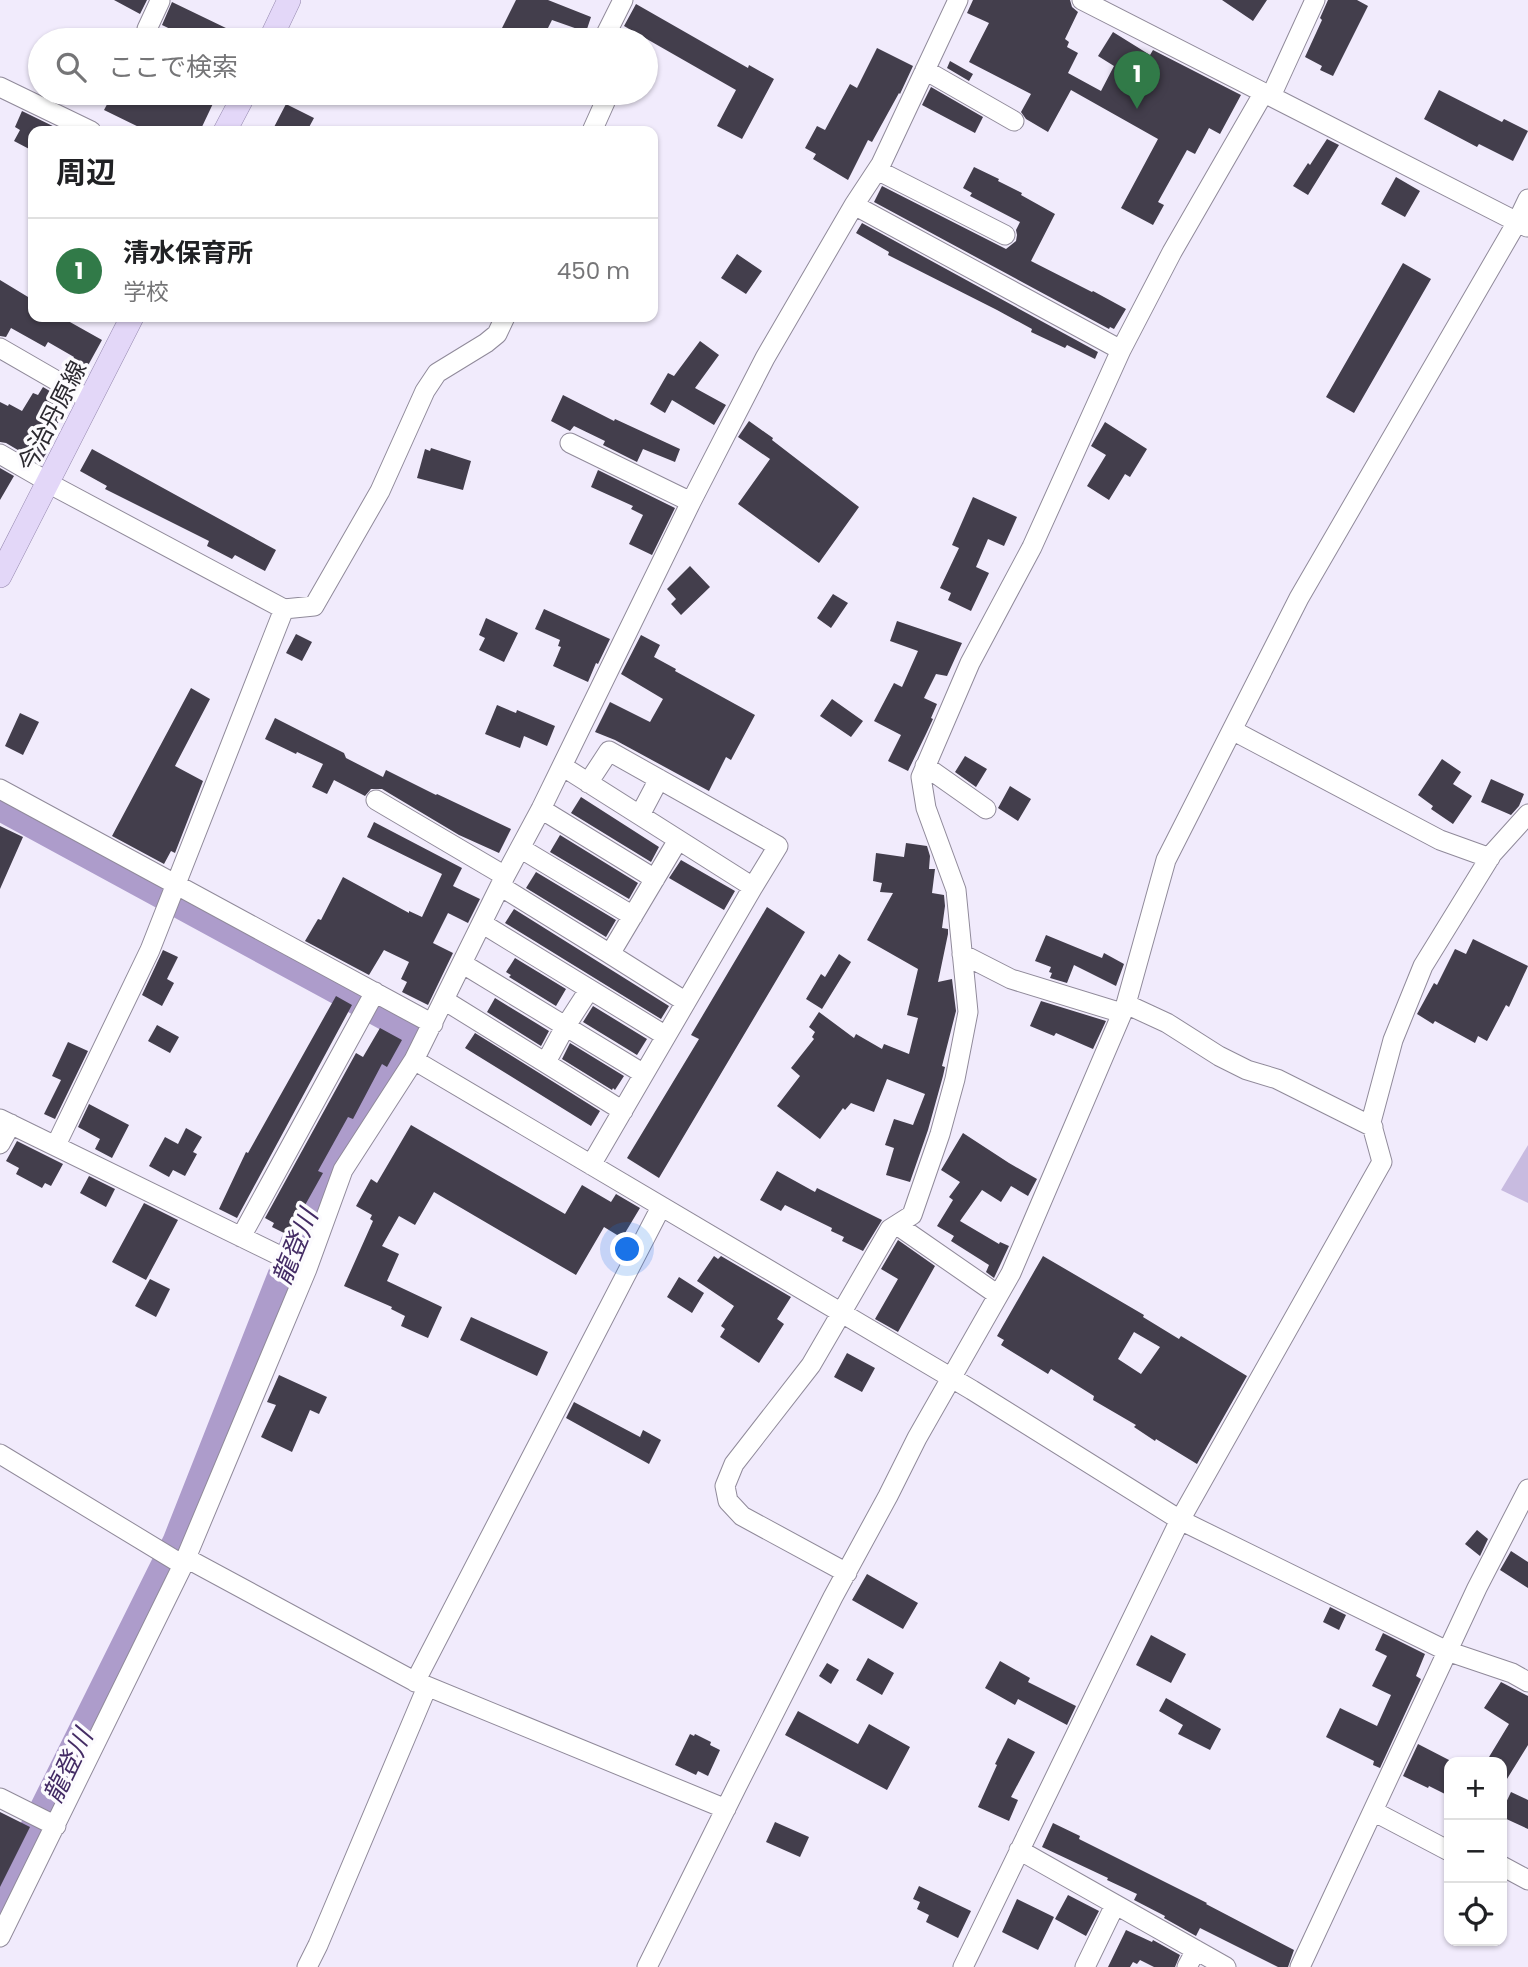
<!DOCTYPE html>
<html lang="ja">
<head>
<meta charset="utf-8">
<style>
  :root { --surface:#fff; --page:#f2f2f2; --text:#202124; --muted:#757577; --line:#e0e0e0; --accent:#317a48 }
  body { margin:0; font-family:Poppins,"Noto Sans JP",sans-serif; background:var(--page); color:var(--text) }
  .controls { position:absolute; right:21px; bottom:21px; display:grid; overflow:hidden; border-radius:14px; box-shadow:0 2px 5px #0004 }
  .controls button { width:63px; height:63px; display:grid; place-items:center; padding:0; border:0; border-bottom:2px solid var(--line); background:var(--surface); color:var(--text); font:35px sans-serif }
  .you { position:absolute; left:628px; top:1250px; width:24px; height:24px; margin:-18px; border:5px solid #fff; border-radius:50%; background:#1a73e8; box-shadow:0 0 0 10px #1a73e833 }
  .badge { display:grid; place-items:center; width:46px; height:46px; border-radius:50%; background:var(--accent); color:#fff; font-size:23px; font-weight:700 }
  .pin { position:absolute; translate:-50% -58px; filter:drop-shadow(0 2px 4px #0008) }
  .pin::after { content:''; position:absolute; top:37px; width:24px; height:21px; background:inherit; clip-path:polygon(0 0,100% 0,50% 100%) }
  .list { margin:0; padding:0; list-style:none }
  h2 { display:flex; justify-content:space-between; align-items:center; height:91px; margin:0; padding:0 28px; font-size:30px }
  h2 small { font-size:23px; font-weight:400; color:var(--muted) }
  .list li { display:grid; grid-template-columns:46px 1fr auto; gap:21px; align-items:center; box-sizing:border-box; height:105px; padding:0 28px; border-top:2px solid var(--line) }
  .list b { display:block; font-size:26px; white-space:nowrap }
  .list p { margin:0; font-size:23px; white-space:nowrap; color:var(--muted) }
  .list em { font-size:23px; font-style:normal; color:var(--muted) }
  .icon { flex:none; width:38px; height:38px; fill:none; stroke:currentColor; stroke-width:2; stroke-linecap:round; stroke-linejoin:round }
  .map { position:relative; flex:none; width:1528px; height:1967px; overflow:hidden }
  .search { position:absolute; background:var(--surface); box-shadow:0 2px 5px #0004; left:28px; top:28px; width:630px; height:77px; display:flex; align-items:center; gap:18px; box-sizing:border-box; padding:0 24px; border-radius:38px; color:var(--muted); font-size:26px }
  .panel { position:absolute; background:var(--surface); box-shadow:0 2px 5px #0004; left:28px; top:126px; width:630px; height:196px; border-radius:14px }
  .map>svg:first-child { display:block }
</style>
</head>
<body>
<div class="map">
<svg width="1528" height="1967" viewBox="0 0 1528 1967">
  <rect width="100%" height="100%" fill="#f1ebfc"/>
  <path fill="#c8bbe0" d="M1528 1145V1203L1501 1190Z"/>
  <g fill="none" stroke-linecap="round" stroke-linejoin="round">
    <path stroke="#ad9ccb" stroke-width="33" d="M0 804 412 1028 327 1167 179 1542 0 1902"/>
  </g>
  <path fill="#433e4c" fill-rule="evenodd" d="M114 0H147L140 14Z
    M516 0H548L591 17 586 32 552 20 542 40H507L498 36Z
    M973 0H1070L1072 7 1078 12 1065 39 1069 42 1067 47 1078 53 1068 73 1101 91 1114 66 1098 56 1113 32 1150 55 1153 50 1241 95 1220 134 1209 128 1195 154 1187 150 1158 202 1164 205 1153 225 1121 208 1158 139 1071 90 1048 132 1026 119 1021 112 1031 94 969 62 989 23 967 13Z
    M1222 0H1267L1253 21Z
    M1328 0H1357L1368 6 1333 76 1320 70 1322 66 1305 57 1322 20 1320 18Z
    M172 2 228 29 222 40H193L162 25Z
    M636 4 748 68 749 65 774 79 742 139 717 126 736 90 624 26Z
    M877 48 913 66 900 94 899 93 872 142 868 140 848 180 813 159 816 154 805 148 817 126 825 130 850 84 857 88Z
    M950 61 973 74 969 81 947 68Z
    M931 87 983 117 975 133 922 105Z
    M1439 90 1502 122 1504 119 1528 131 1513 161 1479 144 1477 147 1424 119Z
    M113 93H218L200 131H147L104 110Z
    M286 104 314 118 307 131H272Z
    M22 111 63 131H33V151L14 141 20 130 15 127Z
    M1327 139 1339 145 1308 195 1293 186 1308 163 1310 165Z
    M974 167 999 179 998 181 1022 193 1021 195 1055 214 1031 261 1092 292 1093 291 1126 309 1114 329 1110 327 1109 329 874 202 882 186 1006 249 1016 241 1017 235 1016 230 1020 222 970 196 972 193 963 188Z
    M1396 177 1420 191 1405 217 1381 204Z
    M862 223 1098 352 1095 359 1067 345 1065 348 1031 332 1032 329 997 310 888 255 889 252 856 233Z
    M737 254 762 271 746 294 721 278Z
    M1403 263 1431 279 1354 413 1326 397Z
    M0 280 33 300V317H61L102 340 80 380 66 372 74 357 48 342 45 347 11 328 6 337 0 336Z
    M700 341 719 355 695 388 726 405 714 425 672 400 665 413 650 404 668 373 674 376Z
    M43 387 70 403 44 446 49 449 40 463 6 443 0 442V402L8 406 9 404 22 411 33 393 38 395Z
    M563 395 614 421 615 419 680 449 675 462 643 449 637 462 603 445 605 441 574 426 570 431 551 421Z
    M749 421 773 438 772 440 859 507 819 563 738 504 770 459 738 437Z
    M1105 422 1147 449 1130 477 1125 474 1109 500 1087 486 1106 455 1091 446Z
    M431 448 471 461 463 490 417 478 425 449 430 451Z
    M92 449 276 550 265 571 235 555 232 559 207 546 209 541 105 489 107 486 80 471Z
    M0 468 14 476 0 500Z
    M598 470 675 508 652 555 629 544 643 515 631 509 633 506 591 487Z
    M973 497 1017 517 1004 546 988 539 976 567 989 573 971 611 948 600 951 593 940 588 959 548 952 545Z
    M690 566 710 587 681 615 671 604 676 599 667 589Z
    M833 594 848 603 831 628 817 618Z
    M544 609 610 639 598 664 596 663 588 682 553 666 561 647 558 646 560 640 535 629Z
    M486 618 518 633 504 662 479 650 485 638 479 635Z
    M897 621 962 643 947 676 936 674 924 698 937 704 931 718 933 719 926 734 908 771 888 761 901 735 874 721 894 683 902 687 918 651 890 641Z
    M296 634 312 642 302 661 286 653Z
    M641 635 660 645 654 657 676 669 675 671 755 715 731 760 726 757 709 791 615 740 595 732 610 702 650 722 663 699 621 674Z
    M191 688 210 699 175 766 203 781 175 853 171 851 164 864 112 836Z
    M832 699 863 721 851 737 820 716Z
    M497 705 516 713 517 710 555 726 547 746 524 736 520 748 485 734Z
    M20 713 39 722 23 755 5 746Z
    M275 718 344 753 346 758 383 777 386 770 436 795 437 794 511 829 499 853 459 835 382 789H371L365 796 334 780 327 794 312 787 323 764 297 752 296 754 265 739Z
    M965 756 987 769 976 787 955 772Z
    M1442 759 1461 772 1453 784 1472 796 1453 824 1431 809 1433 806 1418 795Z
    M1491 779 1524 794 1519 806 1511 815 1481 802Z
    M1010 786 1031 799 1018 821 998 808Z
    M581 797 659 847 651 862 571 813Z
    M374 822 462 868 453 886 480 899 468 923 448 913 433 943 453 953 428 1005 402 992 407 982 401 979 409 962 384 950 369 975 305 941 318 919 321 920 343 877 409 913V911L422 917 442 874 367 837Z
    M0 826 23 837 0 889Z
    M560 835 638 883 629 899 550 852Z
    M906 843 927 846 930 856 929 869H935L932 893 944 895 945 906 942 928 948 929V934L938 982 952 979 956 1011 942 1066 945 1067 943 1076 928 1130 910 1182 886 1175 894 1148 885 1145 894 1119 913 1125 925 1094 887 1079 874 1112 851 1103 845 1110 843 1108 820 1139 777 1106 800 1076 791 1068 814 1039 812 1037 815 1032 809 1027 819 1012 854 1038 856 1034 882 1049 884 1044 909 1054 918 1018 907 1015 918 969 867 940 893 893 880 892 882 883 873 881 876 853 904 857Z
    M681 860 735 891 724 910 669 878Z
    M536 872 616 920 606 937 526 888Z
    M767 907 805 932 659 1178 627 1158 699 1039 691 1035Z
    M514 909 669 1006 661 1019 505 923Z
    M1046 935 1102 958 1104 953 1124 964 1116 986 1074 965 1067 983 1050 978 1052 973 1049 972 1051 967 1035 961Z
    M1473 939 1528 966 1509 1007 1506 1005 1487 1041 1478 1036 1475 1043 1435 1021 1433 1024 1417 1014 1434 983 1437 985 1455 949 1466 954Z
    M163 950 178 957 167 979 174 983 162 1006 142 995Z
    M839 954 851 962 822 1009 806 999 821 974 825 977Z
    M515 958 566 989 556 1006 509 977 511 975 506 972Z
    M336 996 352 1005 237 1218 219 1209 246 1152 248 1153Z
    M495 998 549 1031 541 1046 487 1012Z
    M1041 1001 1106 1021 1093 1049 1056 1033 1054 1036 1030 1026Z
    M593 1006 647 1039 637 1055 583 1022Z
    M157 1025 179 1037 170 1053 148 1041Z
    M380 1028 402 1040 387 1067 382 1064 353 1119 348 1117 318 1171 323 1173 304 1207 309 1210 294 1238 272 1227 274 1223 265 1218 356 1053 363 1057Z
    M475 1033 600 1111 591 1126 465 1048Z
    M68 1042 88 1051 55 1119 44 1114 61 1080 52 1076Z
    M570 1043 624 1076 615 1090 613 1088 612 1090 562 1059Z
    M89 1104 129 1125 112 1158 95 1149 100 1139 78 1127Z
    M411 1125 565 1214 582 1185 611 1202 616 1194 640 1208 622 1238 604 1227 576 1275 434 1192 415 1225 399 1216 382 1246 399 1254 387 1281 442 1307 428 1338 401 1326 405 1316 391 1309 392 1307 344 1286 373 1221 370 1219 372 1215 356 1206 371 1179 377 1183Z
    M186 1128 202 1137 193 1152 197 1154 185 1176 173 1170 169 1177 149 1166 165 1137 178 1144Z
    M963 1133 1009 1163 1037 1179 1028 1196 1011 1186 1001 1202 982 1190 960 1221 999 1244 1000 1242 1009 1246 994 1278 986 1272 989 1265 951 1241 954 1236 937 1226 953 1200 949 1197 960 1182 941 1170Z
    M17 1141 63 1164 51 1186 45 1183 42 1188 16 1174 19 1168 6 1161Z
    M777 1171 815 1192 817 1188 882 1220 863 1251 842 1241 844 1237 831 1231 832 1228 785 1205 781 1211 760 1200Z
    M89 1176 115 1189 106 1207 80 1193Z
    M144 1203 178 1220 146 1280 112 1262Z
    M898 1240 935 1266 898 1332 875 1319 898 1279 881 1269Z
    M714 1256 718 1259 721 1256 791 1297 777 1319 784 1324 759 1363 720 1337 725 1329 721 1326 734 1306 697 1281Z
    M1043 1256 1144 1315 1143 1317 1179 1339 1181 1336 1247 1376 1197 1464 1156 1439 1155 1441 1134 1427 1136 1425 1093 1400 1094 1396 1051 1369 1048 1374 1001 1345 1004 1340 997 1336ZM1134 1332 1160 1347 1141 1374 1118 1359Z
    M679 1277 704 1293 692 1313 667 1297Z
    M150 1279 170 1289 156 1317 135 1306Z
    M471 1317 548 1352 537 1376 460 1340Z
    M847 1353 875 1368 862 1392 834 1377Z
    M279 1375 327 1397 319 1414 310 1410 292 1452 261 1437 276 1405 267 1402Z
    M574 1402 640 1437 643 1430 661 1440 649 1464 566 1418Z
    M1477 1530 1488 1539 1480 1556 1465 1544Z
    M1511 1551 1528 1562V1588L1500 1570Z
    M867 1574 918 1603 903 1629 852 1600Z
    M1330 1607 1346 1615 1339 1630 1323 1622Z
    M1383 1633 1425 1654 1416 1676 1421 1679 1380 1768 1373 1765 1374 1761 1326 1737 1340 1708 1377 1726 1391 1695 1372 1686 1387 1656 1375 1650Z
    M1151 1635 1186 1654 1171 1683 1136 1665Z
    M868 1658 894 1673 882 1695 856 1680Z
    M1000 1661 1030 1678 1028 1682 1076 1706 1067 1725 1018 1699 1015 1705 985 1688Z
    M827 1663 839 1670 831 1684 819 1676Z
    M1501 1682 1528 1696V1745L1502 1787V1762H1486L1509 1724 1484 1708Z
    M1166 1698 1221 1729 1210 1750 1178 1734 1183 1725 1159 1711Z
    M798 1711 858 1744 869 1724 910 1747 887 1790 785 1735Z
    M690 1734 694 1736 695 1734 711 1742 710 1745 720 1750 708 1776 698 1771 696 1775 675 1765Z
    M1008 1738 1035 1752 1011 1797 1018 1800 1009 1821 978 1807 997 1765 995 1764Z
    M1418 1744 1449 1760V1796L1429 1786 1428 1788 1403 1776Z
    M1511 1792 1528 1800V1829L1502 1817V1811Z
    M0 1812 30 1827 0 1887Z
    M775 1822 809 1837 800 1857 766 1842Z
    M1053 1823 1080 1836 1079 1839 1207 1903 1206 1904 1294 1950 1288 1967H1278L1200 1928 1196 1936 1164 1918 1165 1916 1134 1900 1137 1894 1107 1880 1108 1878 1042 1847Z
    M919 1886 971 1911 958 1938 926 1922 929 1915 917 1909 920 1902 913 1899Z
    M1068 1895 1099 1911 1086 1936 1055 1919Z
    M1017 1899 1054 1917 1038 1950 1002 1932Z
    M1126 1930 1152 1942 1153 1940 1180 1955 1175 1967H1154L1140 1960 1137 1964 1133 1962 1130 1967H1108Z"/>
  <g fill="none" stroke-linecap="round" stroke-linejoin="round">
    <g stroke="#908a9a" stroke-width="21">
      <path id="minor" d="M1082 0 1527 227
        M148 40 147 29 160 1
        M603 40 623 0
        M925 70 1014 121
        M0 87 91 131
        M1271 96 1315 0
        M592 131 605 102 603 93
        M877 170 1005 235
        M854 205 1121 350
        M0 348 90 400
        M570 443 691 502
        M0 454 38 476 48 483 284 609 150 950 56 1145
        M284 609 314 606 380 491 425 391 437 373 486 343 497 334 505 317
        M1232 730 1440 840 1490 858
        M562 766 753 887 591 1165
        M925 766 986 809
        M588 783 609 751 778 846 753 887
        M0 789 433 1024
        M376 800 505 876
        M541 809 655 879
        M640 815 659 779
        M678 840 610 954 686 1002
        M520 848 633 916
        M500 886 610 954
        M483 924 666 1036
        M962 954 1011 979 1122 1013
        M463 964 644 1074
        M444 1000 623 1111
        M1126 1004 1167 1023 1219 1056 1247 1070 1277 1079 1373 1127
        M414 1060 972 1390 1180 1520 1447 1651 1512 1673 1528 1682
        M546 1062 565 1027 589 990
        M0 1119 307 1269
        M0 1144 11 1124
        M897 1225 998 1295
        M241 1237 375 992
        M0 1454 183 1565
        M186 1558 412 1680 726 1809
        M847 1573 742 1516 728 1501 725 1486 734 1464 811 1365 890 1229 912 1215 940 1134 955 1079 968 1012 956 890 926 808 921 777 970 663 1032 547 1121 350 1172 252 1263 94
        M415 1682 661 1207
        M0 1798 56 1826
        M1373 1811 1449 1851
        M1019 1850 1226 1967
        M1502 1866 1528 1880
        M0 1937 183 1565 307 1269 343 1170 414 1060 505 876 541 809 691 502 765 358 854 205 881 164 958 0
        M307 1967 318 1945 427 1687
        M647 1967 737 1786 833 1597 888 1496 917 1438 1011 1273 1126 1004 1166 860 1299 598 1517 222 1528 199
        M963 1967 1180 1520 1382 1162 1371 1122 1393 1040 1423 966 1492 854 1528 814
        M1085 1967 1115 1905
        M1187 1967 1196 1950
        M1300 1967 1477 1588 1528 1489"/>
    </g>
    <g stroke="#9689af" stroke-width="24">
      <path id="major" d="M270 40 289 0
        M225 131 245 93
        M0 576 132 317"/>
    </g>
    <use href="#minor" stroke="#fff" stroke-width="19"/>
    <use href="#major" stroke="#e3d7f8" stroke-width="23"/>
  </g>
  <g text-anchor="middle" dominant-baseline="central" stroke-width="7" stroke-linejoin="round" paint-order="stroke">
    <g font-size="24" fill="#2b292f" stroke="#fcfbfe">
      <text transform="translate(52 416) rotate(-63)">今治丹原線</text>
    </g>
    <g font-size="26" font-style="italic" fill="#432b64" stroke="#fcfbfe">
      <text transform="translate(295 1247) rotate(-68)">龍登川</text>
      <text transform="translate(68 1766) rotate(-64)">龍登川</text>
    </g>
  </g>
</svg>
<div class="controls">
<button>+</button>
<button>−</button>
<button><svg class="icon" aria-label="locate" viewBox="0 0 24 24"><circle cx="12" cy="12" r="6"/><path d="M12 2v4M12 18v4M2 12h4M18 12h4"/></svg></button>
</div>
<div class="you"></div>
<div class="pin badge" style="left:1137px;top:109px">1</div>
<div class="search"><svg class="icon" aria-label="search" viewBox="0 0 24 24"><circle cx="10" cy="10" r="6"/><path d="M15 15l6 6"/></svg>ここで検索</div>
<section class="panel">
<h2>周辺<small></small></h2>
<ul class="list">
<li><span class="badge">1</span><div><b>清水保育所</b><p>学校</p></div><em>450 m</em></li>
</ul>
</section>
</div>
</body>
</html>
